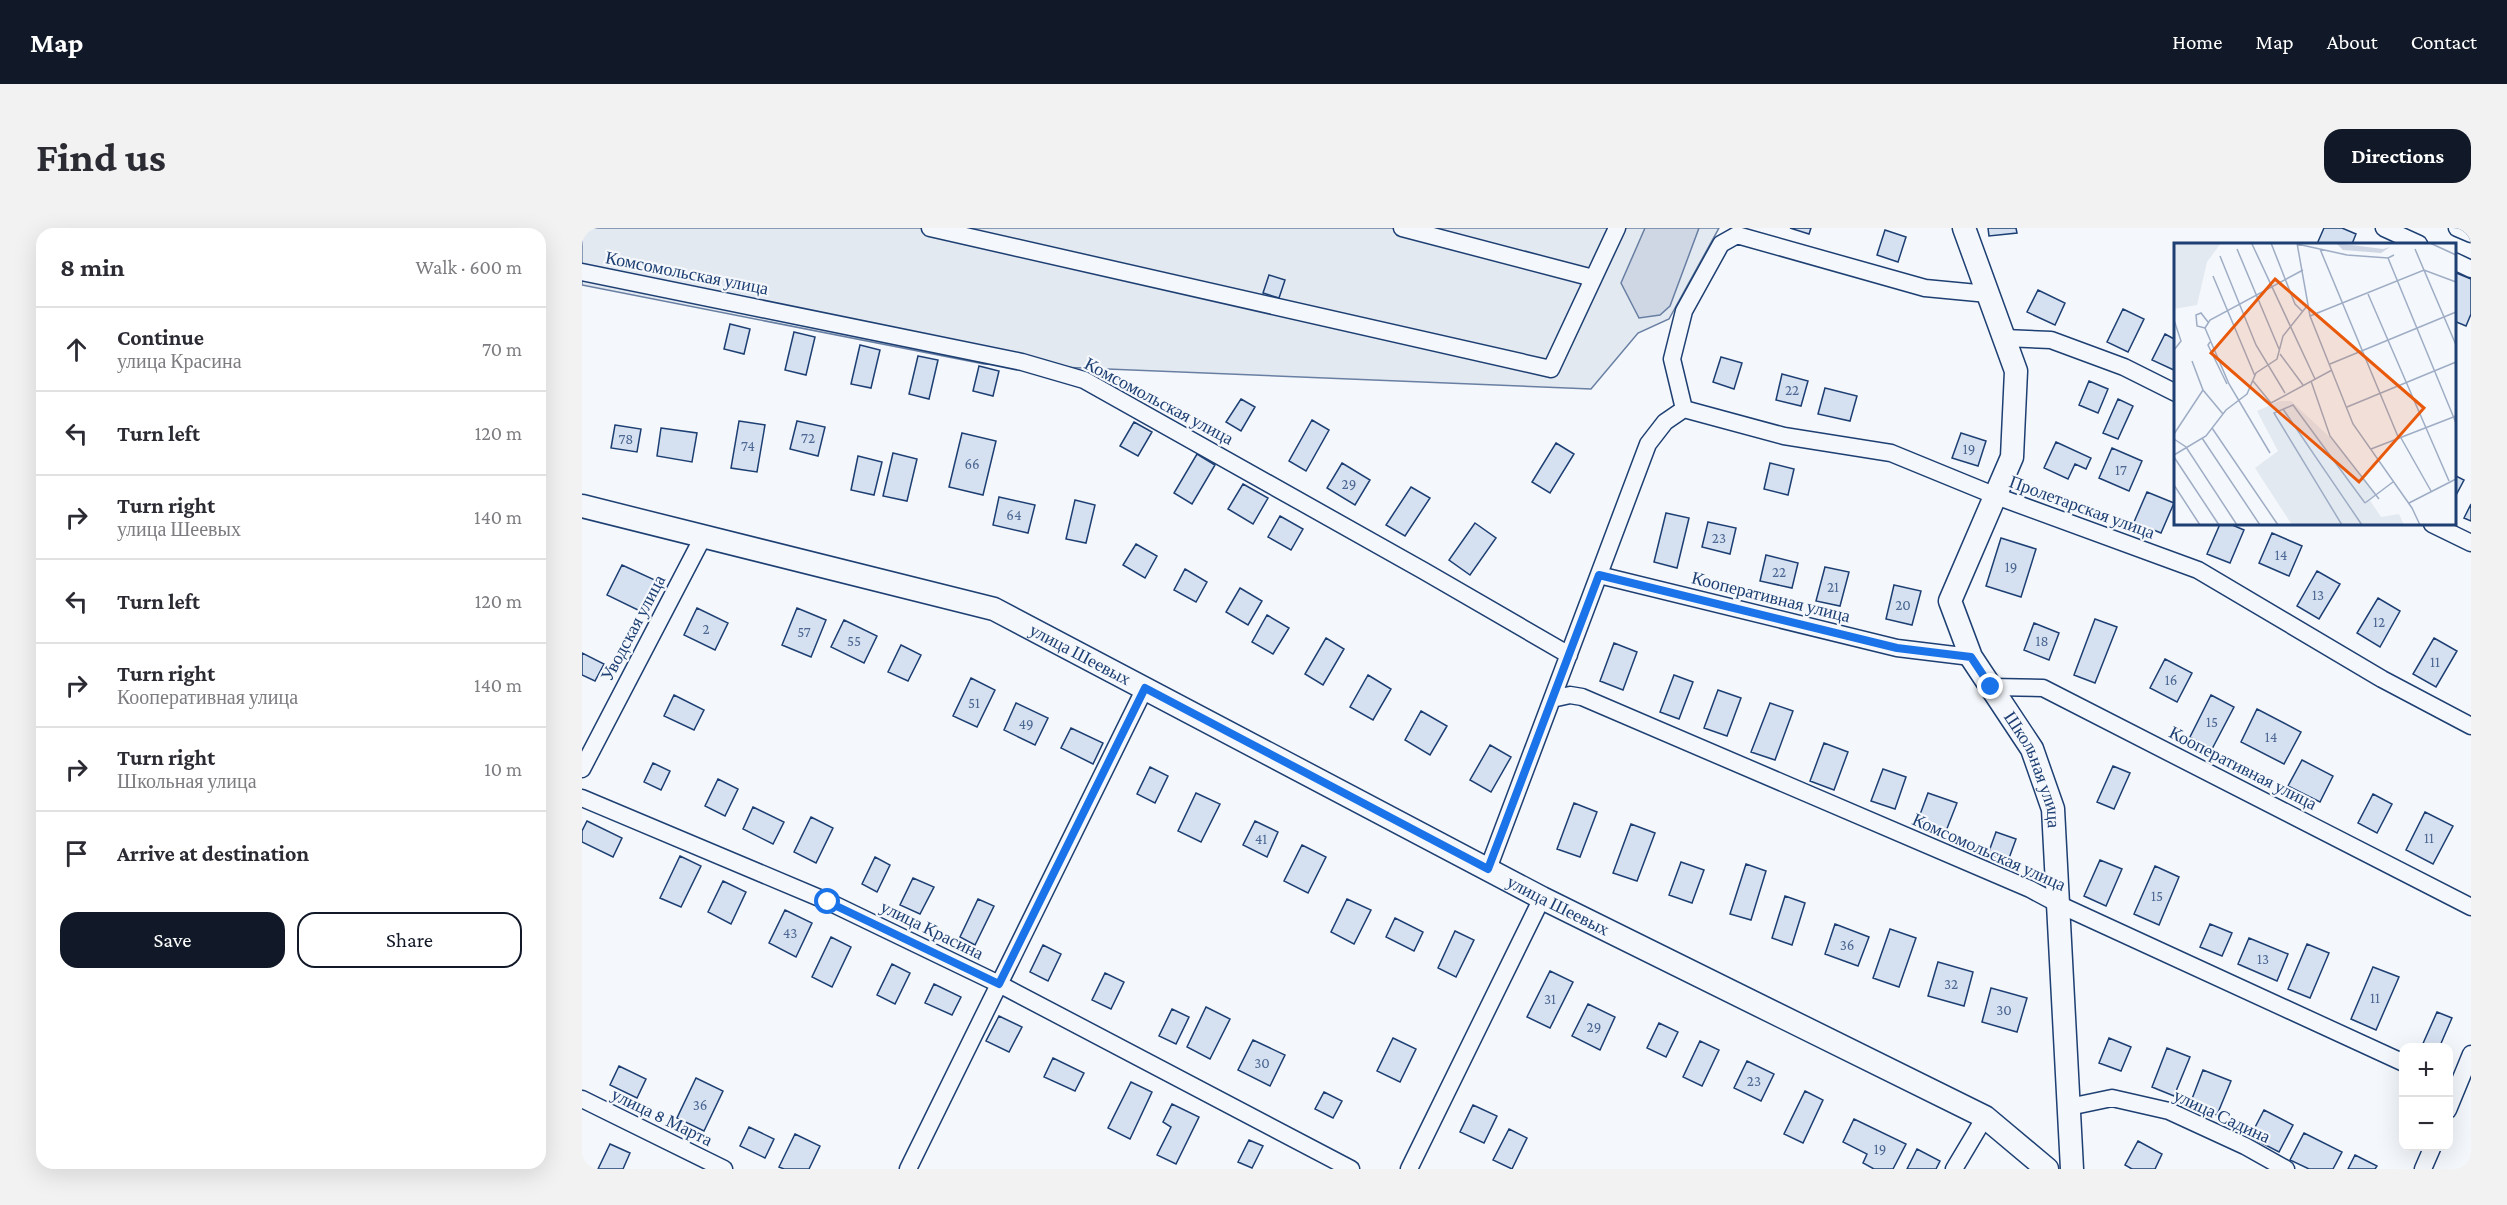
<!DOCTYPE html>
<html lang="en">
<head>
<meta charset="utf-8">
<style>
  :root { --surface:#fff; --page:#f2f2f3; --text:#2b2b33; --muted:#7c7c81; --line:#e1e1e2; --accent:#111827 }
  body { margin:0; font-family:"Crimson Pro",serif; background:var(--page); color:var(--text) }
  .controls { position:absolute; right:18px; bottom:18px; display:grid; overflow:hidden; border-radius:12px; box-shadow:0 6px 24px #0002 }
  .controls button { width:54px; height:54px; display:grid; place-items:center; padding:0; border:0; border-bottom:2px solid var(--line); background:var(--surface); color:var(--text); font:30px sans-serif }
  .stop { position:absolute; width:18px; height:18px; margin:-14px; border:4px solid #1a73e8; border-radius:50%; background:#fff }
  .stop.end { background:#1a73e8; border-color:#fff; box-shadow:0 2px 6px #0008 }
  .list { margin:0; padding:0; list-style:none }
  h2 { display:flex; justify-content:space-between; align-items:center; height:78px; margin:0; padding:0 24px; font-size:26px }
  h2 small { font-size:20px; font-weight:400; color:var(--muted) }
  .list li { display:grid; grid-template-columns:39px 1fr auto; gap:18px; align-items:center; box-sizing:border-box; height:84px; padding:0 24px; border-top:2px solid var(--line) }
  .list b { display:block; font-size:22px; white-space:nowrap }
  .list p { margin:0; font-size:20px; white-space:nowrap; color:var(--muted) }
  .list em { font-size:20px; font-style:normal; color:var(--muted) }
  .actions { display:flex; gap:12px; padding:18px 24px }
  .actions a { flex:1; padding:14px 0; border:2px solid var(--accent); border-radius:18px; text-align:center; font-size:21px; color:var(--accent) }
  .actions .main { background:var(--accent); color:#fff }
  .icon { flex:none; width:33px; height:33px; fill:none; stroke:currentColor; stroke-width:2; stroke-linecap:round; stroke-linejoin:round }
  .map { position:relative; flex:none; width:1889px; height:941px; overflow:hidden; border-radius:18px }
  header { display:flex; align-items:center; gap:36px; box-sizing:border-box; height:84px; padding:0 30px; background:var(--accent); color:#fff }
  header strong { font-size:28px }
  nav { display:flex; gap:33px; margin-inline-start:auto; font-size:21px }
  .intro { display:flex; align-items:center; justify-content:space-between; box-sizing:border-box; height:144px; padding:0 36px }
  h1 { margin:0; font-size:42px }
  .button { padding:15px 27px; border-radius:18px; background:var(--accent); color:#fff; font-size:21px; font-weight:700 }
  main { display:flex; gap:36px; padding:0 36px }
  aside { flex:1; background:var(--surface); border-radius:18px; box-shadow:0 6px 24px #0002 }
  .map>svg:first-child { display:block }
</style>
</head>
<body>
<header>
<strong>Map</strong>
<nav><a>Home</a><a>Map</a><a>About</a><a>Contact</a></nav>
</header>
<div class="intro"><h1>Find us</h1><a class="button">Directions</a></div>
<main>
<aside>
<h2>8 min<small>Walk · 600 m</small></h2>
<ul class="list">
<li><svg class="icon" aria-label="ahead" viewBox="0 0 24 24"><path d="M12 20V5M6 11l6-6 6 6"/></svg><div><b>Continue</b><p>улица Красина</p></div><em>70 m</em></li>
<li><svg class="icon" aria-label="left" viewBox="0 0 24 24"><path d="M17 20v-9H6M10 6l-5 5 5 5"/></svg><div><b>Turn left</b></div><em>120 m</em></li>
<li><svg class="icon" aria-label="right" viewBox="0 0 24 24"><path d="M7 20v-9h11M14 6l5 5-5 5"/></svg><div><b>Turn right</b><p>улица Шеевых</p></div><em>140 m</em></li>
<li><svg class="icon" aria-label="left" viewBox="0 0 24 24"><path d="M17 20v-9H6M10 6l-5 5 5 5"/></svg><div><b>Turn left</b></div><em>120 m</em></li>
<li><svg class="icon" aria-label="right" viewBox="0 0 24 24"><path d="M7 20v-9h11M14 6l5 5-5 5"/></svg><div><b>Turn right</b><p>Кооперативная улица</p></div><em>140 m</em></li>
<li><svg class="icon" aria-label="right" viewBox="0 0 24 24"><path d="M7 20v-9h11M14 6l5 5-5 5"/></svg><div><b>Turn right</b><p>Школьная улица</p></div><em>10 m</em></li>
<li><svg class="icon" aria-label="arrive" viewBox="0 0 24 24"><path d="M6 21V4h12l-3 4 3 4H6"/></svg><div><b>Arrive at destination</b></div></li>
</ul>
<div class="actions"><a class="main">Save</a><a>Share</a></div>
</aside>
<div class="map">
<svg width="1889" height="941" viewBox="0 0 1889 941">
  <rect width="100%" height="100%" fill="#f4f7fb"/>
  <path fill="#e3e9f0" stroke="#687fa3" stroke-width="1.5" d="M0 0H1137L1087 91 1056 105 1009 161 402 136 0 57Z"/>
  <path fill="#cfd7e4" stroke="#687fa3" stroke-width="1.5" d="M1063 0H1117L1088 78 1078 87 1057 90 1039 55Z"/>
  <path fill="#d5e0f0" stroke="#1d3f73" stroke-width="1.5" d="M1208 0H1229L1227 6Z
    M1406 0H1434L1435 5 1407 8Z
    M1742 0H1760L1774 6 1770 16H1735Z
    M1303 2 1324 9 1316 34 1295 27Z
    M1872 44 1889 51V86L1884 98 1872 93Z
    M687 47 703 52 697 70 681 65Z
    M1456 62 1483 75 1473 97 1445 84Z
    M1541 81 1562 91 1546 124 1525 114Z
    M148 96 168 101 162 126 142 121Z
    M212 104 233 109 224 147 203 142Z
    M1583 106 1594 112V143L1570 132Z
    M278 117 298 122 289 160 269 156Z
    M336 128 356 132 347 171 327 166Z
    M1139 129 1160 135 1152 161 1131 154Z
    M397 138 417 143 411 168 391 163Z
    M1200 146 1226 153 1219 178 1194 172Z
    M1507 153 1526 161 1516 185 1497 177Z
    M1243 160 1275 168 1268 193 1236 186Z
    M659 171 673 179 659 203 644 194Z
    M1536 171 1551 178 1536 211 1521 205Z
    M730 192 747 202 724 243 707 233Z
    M157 193 183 197 175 244 149 240Z
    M215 193 243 199 236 228 208 221Z
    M552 194 570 204 556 228 538 218Z
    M33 197 59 201 55 224 29 220Z
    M79 200 115 205 110 234 75 228Z
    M380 205 414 213 401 267 367 259Z
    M1379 205 1404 213 1396 238 1370 230Z
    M1474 214 1509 230 1504 241 1493 236 1486 251 1462 240Z
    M974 215 992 226 968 265 950 254Z
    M1530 220 1560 233 1547 263 1517 250Z
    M311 225 335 231 325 273 301 268Z
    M615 226 633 237 610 276 592 265Z
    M276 228 300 234 292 267 269 262Z
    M760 235 788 252 773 277 745 260Z
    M1188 235 1212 241 1206 267 1182 261Z
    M1872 247 1882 252 1872 271Z
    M661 256 686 270 671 296 646 281Z
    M829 259 848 270 823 308 804 297Z
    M1565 264 1592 275 1579 305 1552 294Z
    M417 269 453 277 446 305 411 297Z
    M493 272 513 277 504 315 484 311Z
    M1889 276V293L1882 290Z
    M1084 285 1107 290 1095 340 1072 334Z
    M698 288 721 301 709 322 686 309Z
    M1126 294 1154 300 1148 326 1120 319Z
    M893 295 914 310 888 347 867 332Z
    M1638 296H1648L1662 302 1648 335 1625 326Z
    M1690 305 1720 318 1707 348 1677 335Z
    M1419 310 1454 321 1439 369 1404 358Z
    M554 316 575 328 563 350 541 337Z
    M1184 327 1216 335 1210 360 1178 353Z
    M40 337 75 353 60 384 25 367Z
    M1243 339 1267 344 1258 378 1234 373Z
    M603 341 625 354 614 374 592 362Z
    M1735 343 1758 356 1737 391 1715 378Z
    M1312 357 1339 363 1330 397 1304 391Z
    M658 360 680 373 666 397 644 384Z
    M1796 370 1818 383 1798 419 1775 405Z
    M115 380 146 395 133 422 102 407Z
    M215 380 244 392 229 429 200 417Z
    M685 387 707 400 691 426 670 414Z
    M1513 391 1535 399 1513 455 1492 447Z
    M262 392 295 408 282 435 249 419Z
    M1452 395 1477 405 1467 432 1442 422Z
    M744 410 762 421 741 457 723 446Z
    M1852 410 1875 423 1854 459 1831 446Z
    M1032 415 1055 424 1041 462 1018 453Z
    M319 417 339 427 326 453 306 444Z
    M0 425 22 436 13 453 0 447Z
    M1583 431 1610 445 1595 474 1568 460Z
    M786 447 809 461 791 492 768 479Z
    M1092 447 1111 454 1097 491 1078 484Z
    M389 450 413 462 395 499 371 488Z
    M1136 462 1159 470 1145 508 1122 500Z
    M92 467 122 482 112 502 82 488Z
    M1629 467 1652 479 1630 521 1608 509Z
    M434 475 466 490 453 517 422 502Z
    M1188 475 1211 483 1193 532 1169 524Z
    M1675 481 1719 504 1702 536 1659 514Z
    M839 483 865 498 848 527 823 512Z
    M489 500 521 515 511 536 479 520Z
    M1242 515 1266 524 1252 562 1228 553Z
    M908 517 929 529 909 564 888 552Z
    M1720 532 1751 548 1738 574 1706 558Z
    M71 535 88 543 79 562 62 554Z
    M1531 538 1548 545 1532 581 1515 574Z
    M568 539 586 548 573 575 555 566Z
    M1301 541 1324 549 1313 581 1289 573Z
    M136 551 156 561 143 588 123 578Z
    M614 565 638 576 619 614 596 603Z
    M1346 565 1375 575 1364 603 1336 592Z
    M1791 566 1810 576 1795 605 1776 595Z
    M992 575 1015 584 998 629 975 621Z
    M171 579 202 594 191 616 161 601Z
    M1843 584 1871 598 1851 636 1824 622Z
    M229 589 251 600 234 635 212 624Z
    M5 593 40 610 31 629 0 614V603Z
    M673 593 696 604 685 629 661 617Z
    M1049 596 1073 605 1055 653 1031 645Z
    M1414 604 1434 611 1426 633 1406 626Z
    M720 617 744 629 726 665 702 653Z
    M98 628 119 638 99 679 78 670Z
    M293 629 308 637 295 664 280 656Z
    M1518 632 1540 641 1524 678 1502 668Z
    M1099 634 1122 642 1110 675 1087 667Z
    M1164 636 1184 643 1169 692 1148 686Z
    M1573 638 1597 649 1577 697 1552 686Z
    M331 650 352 659 338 686 318 677Z
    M141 653 164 664 149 696 126 684Z
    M1203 668 1223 675 1210 717 1190 710Z
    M396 671 412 678 393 717 378 709Z
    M765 671 789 682 772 716 749 704Z
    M203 682 230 695 214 729 187 715Z
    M813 690 841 704 832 723 804 709Z
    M1253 696 1287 709 1276 738 1243 726Z
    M1628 696 1650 705 1640 728 1618 719Z
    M1308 701 1334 710 1317 759 1291 750Z
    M873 703 892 712 874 749 856 740Z
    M249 709 269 719 250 759 230 749Z
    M1667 710 1706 726 1695 753 1656 736Z
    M1725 716 1747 725 1728 770 1706 761Z
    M461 717 479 726 466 753 448 744Z
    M1356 734 1391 744 1382 778 1346 768Z
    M310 736 328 745 313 776 295 767Z
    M1791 739 1817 749 1794 802 1769 791Z
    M968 743 991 754 968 800 945 789Z
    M523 745 542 754 529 781 510 772Z
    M352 756 379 769 370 787 343 775Z
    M1409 760 1445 770 1435 804 1400 794Z
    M1006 776 1033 789 1018 822 990 808Z
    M624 779 648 791 628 831 605 819Z
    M590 781 607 789 594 816 577 808Z
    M1855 784 1870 790 1857 820H1839Z
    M417 788 440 799 427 824 404 813Z
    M1077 795 1096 804 1084 829 1065 820Z
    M811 810 834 821 818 854 795 843Z
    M1527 810 1549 819 1539 843 1517 835Z
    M671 812 703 827 688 858 656 842Z
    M1118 813 1137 822 1120 858 1101 849Z
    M1585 820 1608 829 1592 868 1570 859Z
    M471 830 502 845 493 863 462 849Z
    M1165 833 1192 846 1179 873 1152 860Z
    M37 838 64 851 55 870 28 857Z
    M1621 842 1649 853 1635 887 1608 876Z
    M114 850 141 863 122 903 95 890Z
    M549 854 570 864 548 911 526 900Z
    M1223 863 1241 872 1221 915 1202 906Z
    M742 864 760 873 751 890 733 881Z
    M590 876 617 889 594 936 575 927 589 899 581 894Z
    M891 877 915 888 902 915 878 904Z
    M1682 882 1711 897 1697 924 1668 909Z
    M1272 891 1324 916 1311 941H1292L1281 935 1285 926 1261 914Z
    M167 899 192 911 183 930 158 918Z
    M927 901 945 910 930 941 911 932Z
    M1722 905 1760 924 1751 941H1727L1708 932Z
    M213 906 238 918 227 941H202L197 939Z
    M667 912 681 918 670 940 656 934Z
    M1556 913 1580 926 1573 941H1550L1543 937Z
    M28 916 48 925 41 941H16Z
    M1335 921 1358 933 1354 941H1325Z
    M1773 927 1795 938 1793 941H1766Z"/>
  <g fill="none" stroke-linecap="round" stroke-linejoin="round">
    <g stroke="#1d3f73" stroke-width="19">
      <path id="street" d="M348 0 969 141 1035 0
        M820 0 1011 50
        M1802 0 1837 16
        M1875 0 1889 6
        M1872 33 1889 41
        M0 44 440 134 502 152 842 343 987 427
        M1422 110 1469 112 1542 139 1594 165
        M1102 181 1202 208 1309 225 1414 268 1616 342 1800 451 1889 498
        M1102 181 1090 131 1102 83 1139 16 1155 7 1343 60 1406 66
        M1850 296 1889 315
        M1017 347 1315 420 1389 429
        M1409 459 1461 460 1889 679
        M970 471 988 467 1000 469 1448 661 1476 676 1822 835
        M0 541 121 309
        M0 570 247 674 417 756 769 941
        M906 641 1066 216 1083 194 1102 181
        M0 871 142 941
        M1487 879 1530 870 1587 883 1663 918 1704 941
        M1866 882 1889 826
        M326 941 563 460
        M827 941 960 670
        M1372 941 1403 889
        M1841 941 1851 918"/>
    </g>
    <g stroke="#1d3f73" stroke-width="25">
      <g id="secondary">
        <path id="s1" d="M1382 0 1434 143 1430 229 1368 373 1389 429 1450 521 1471 581 1490 941"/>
        <path id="s2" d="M0 278 412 381 960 670 1403 889 1465 941"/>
      </g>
    </g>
    <use href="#street" stroke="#f4f7fb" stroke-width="16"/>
    <use href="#secondary" stroke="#f4f7fb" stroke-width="22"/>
  </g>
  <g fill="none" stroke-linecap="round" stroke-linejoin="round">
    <path stroke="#1a73e8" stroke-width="8" d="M246 674 417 756 563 460 906 641 1017 347 1315 420 1389 429 1409 459"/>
  </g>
  <g text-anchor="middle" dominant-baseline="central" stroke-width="4.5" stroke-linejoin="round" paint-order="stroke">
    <g font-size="15" fill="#4b6792">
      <text x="1210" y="162">22</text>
      <text x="226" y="210">72</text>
      <text x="44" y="211">78</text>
      <text x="166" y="218">74</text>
      <text x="1387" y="221">19</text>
      <text x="390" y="236">66</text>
      <text x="1539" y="242">17</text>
      <text x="767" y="256">29</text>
      <text x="432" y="287">64</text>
      <text x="1137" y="310">23</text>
      <text x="1699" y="327">14</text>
      <text x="1429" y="339">19</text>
      <text x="1197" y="344">22</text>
      <text x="1251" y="359">21</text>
      <text x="1736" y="367">13</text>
      <text x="1321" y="377">20</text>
      <text x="1797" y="394">12</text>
      <text x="124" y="401">2</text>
      <text x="222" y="404">57</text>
      <text x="272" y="413">55</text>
      <text x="1460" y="413">18</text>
      <text x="1853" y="434">11</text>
      <text x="1589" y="452">16</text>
      <text x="392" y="475">51</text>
      <text x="1630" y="494">15</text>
      <text x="444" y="496">49</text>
      <text x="1689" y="509">14</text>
      <text x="1847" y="610">11</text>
      <text x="679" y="611">41</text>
      <text x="1575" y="668">15</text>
      <text x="208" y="705">43</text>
      <text x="1265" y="717">36</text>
      <text x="1681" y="731">13</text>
      <text x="1369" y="756">32</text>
      <text x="1793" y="770">11</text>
      <text x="968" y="771">31</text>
      <text x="1422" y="782">30</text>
      <text x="1012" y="799">29</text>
      <text x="680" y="835">30</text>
      <text x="1172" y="853">23</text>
      <text x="118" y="877">36</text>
      <text x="1298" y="921">19</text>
    </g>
    <g font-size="18" fill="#1d3f73" stroke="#f4f7fb">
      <text transform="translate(105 45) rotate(11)">Комсомольская улица</text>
      <text transform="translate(577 173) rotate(28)">Комсомольская улица</text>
      <text transform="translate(1500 279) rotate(20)">Пролетарская улица</text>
      <text transform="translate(1189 369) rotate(14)">Кооперативная улица</text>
      <text transform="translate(51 400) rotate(-62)">Уводская улица</text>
      <text stroke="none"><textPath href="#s2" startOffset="522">улица Шеевых</textPath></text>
      <text transform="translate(1661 540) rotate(27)">Кооперативная улица</text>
      <text stroke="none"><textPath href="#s1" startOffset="585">Школьная улица</textPath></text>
      <text transform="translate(1407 624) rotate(24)">Комсомольская улица</text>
      <text stroke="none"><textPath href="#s2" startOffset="1062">улица Шеевых</textPath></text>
      <text transform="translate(350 702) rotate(26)">улица Красина</text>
      <text transform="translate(1640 888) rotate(25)">улица Садина</text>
      <text transform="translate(80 889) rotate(26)">улица 8 Марта</text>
    </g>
  </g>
  <g transform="translate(1592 15)">
    <rect width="282" height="282" fill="#f4f7fb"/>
    <path d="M0 0H47L33 19 23 62 0 66ZM106 158H117L163 201 202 251 195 256 207 274 225 271 230 282H118L81 225 104 208 83 168Z" fill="#e3e9f0"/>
    <path d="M162 0 209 6 216 4 207 10 169 7Z" fill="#cfd7e4"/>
    <path fill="none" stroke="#9eadc5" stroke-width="1.5" d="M97 0 121 61 128 68M123 0 136 73 179 181 238 265 246 282M256 0 282 12M78 1 141 136M123 1 173 12 214 15 220 12M63 6 105 106M146 6 225 196M241 6 282 102M46 13 82 102 111 150M214 15 282 180M39 33 81 133M194 51 275 238M136 73 250 27 282 39M0 77 7 98 0 107M31 85 55 141 96 210M31 85 36 77 129 27M31 85 23 83 22 72 27 70 34 79M36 99 34 102 53 141M106 111 129 142M18 118 29 147 49 171M156 121 282 69M79 138 97 160 158 127M137 138 156 193 205 256M173 164 282 119M109 166 188 282M38 185 104 282M0 191 29 147M28 195 86 282M227 195 257 248M0 196 12 204 63 282M197 206 282 173M0 212 32 193 52 167 73 151 82 130 103 116 109 93 133 63M0 214 45 282M0 242 26 282M191 260 219 239M235 260 282 236M168 282 100 170 119 162 191 260"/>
    <path fill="#e8590c" fill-opacity="0.15" stroke="#e8590c" stroke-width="3" d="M101 36 250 165 185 239 37 110Z"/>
    <rect width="282" height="282" fill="none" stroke="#1d3f73" stroke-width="3"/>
  </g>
</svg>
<div class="controls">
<button>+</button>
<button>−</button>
</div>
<div class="stop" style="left:246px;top:674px"></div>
<div class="stop end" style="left:1409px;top:459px"></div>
</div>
</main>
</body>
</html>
